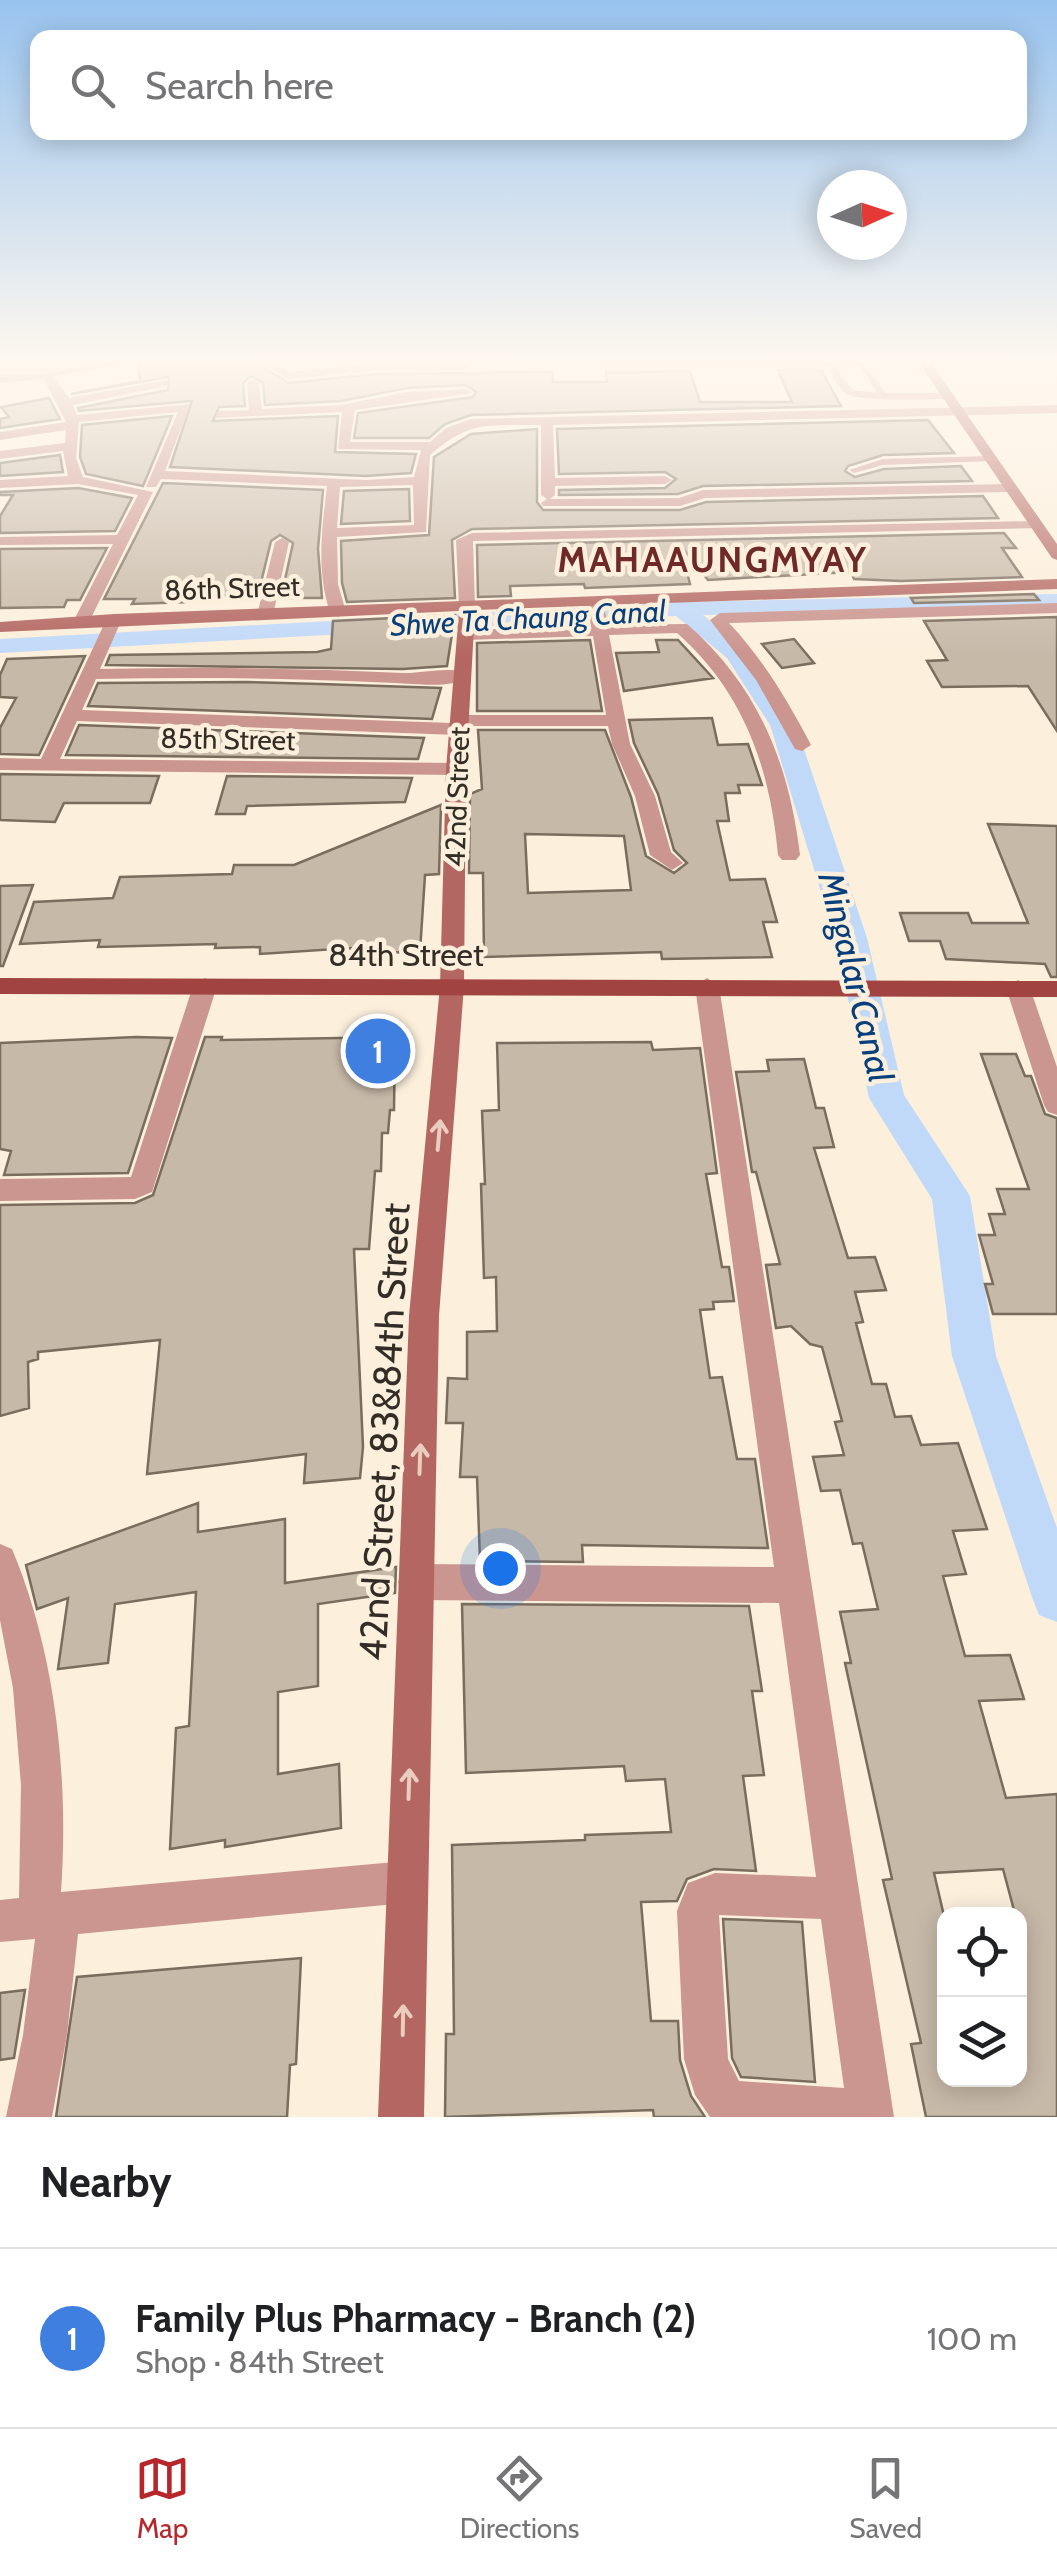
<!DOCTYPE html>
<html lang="en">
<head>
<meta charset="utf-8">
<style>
  :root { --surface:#fff; --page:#f2f2f2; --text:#202124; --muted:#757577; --line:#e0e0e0; --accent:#b7262b }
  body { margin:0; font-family:Cabin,sans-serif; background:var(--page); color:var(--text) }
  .controls { position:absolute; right:30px; bottom:30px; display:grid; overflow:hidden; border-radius:20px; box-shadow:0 5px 25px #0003 }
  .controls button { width:90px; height:90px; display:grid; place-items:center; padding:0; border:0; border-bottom:2px solid var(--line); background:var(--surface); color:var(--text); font:50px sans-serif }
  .compass { position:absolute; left:817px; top:170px; width:90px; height:90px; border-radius:50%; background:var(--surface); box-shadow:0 5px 25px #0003; rotate:87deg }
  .you { position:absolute; left:500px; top:1568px; width:35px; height:35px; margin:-25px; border:8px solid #fff; border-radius:50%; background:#1a73e8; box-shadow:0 0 0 15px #1a73e833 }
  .badge { display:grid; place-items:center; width:65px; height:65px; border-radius:50%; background:var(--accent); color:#fff; font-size:32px; font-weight:700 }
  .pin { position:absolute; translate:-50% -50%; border:5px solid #fff; box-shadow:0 2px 10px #0006 }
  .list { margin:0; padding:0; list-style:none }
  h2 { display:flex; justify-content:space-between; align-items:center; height:130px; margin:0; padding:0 40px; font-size:42px }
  h2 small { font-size:32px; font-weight:400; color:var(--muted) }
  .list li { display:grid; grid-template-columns:65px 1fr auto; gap:30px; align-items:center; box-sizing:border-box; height:180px; padding:0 40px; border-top:2px solid var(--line) }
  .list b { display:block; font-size:38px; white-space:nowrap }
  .list p { margin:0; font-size:32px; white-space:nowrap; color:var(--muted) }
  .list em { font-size:32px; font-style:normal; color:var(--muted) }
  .icon { flex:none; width:55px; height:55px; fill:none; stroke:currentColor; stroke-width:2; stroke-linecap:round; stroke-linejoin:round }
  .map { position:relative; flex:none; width:1057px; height:2117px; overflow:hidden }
  .search { position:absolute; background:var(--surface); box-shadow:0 5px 25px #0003; left:30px; right:30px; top:30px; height:110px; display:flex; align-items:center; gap:25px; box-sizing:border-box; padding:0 35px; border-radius:20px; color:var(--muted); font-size:38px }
  .sheet { height:310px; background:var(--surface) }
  nav { display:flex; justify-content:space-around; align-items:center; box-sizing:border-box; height:140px; border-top:2px solid var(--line); background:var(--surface); font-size:28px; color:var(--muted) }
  nav a { display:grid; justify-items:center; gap:5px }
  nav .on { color:var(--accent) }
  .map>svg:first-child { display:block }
</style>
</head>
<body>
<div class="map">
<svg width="1057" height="2117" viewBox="0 0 1057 2117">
  <rect width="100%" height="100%" fill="#fcefdc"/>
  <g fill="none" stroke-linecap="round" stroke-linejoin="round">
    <path fill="#c1d9f9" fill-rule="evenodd" d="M1057 594V608L703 615 744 648 796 725 867 938 904 1095 970 1196 996 1356 1057 1528V1622L1039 1615 1032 1597 952 1356 932 1199 869 1098 835 938 770 725 727 658 676 616 0 653V639L681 602Z"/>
  </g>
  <path fill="#c7b9a8" stroke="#7a6d5e" stroke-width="2.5" fill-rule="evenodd" d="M152 360H252L289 383 376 374 552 372 553 382H607L606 372 690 371 700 402H792L778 370H821L841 406 471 415 445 424 429 438H354L358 413 473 397 476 392 466 385 407 388 341 401 265 405 263 383 251 376 243 383 245 406 219 407 213 421 338 416 335 452 416 454 411 473 366 476 170 467 192 401 79 411 78 408 168 390 169 377 71 394 140 381 139 365Z
    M49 398 60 419 0 428V419L9 417 1 407Z
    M172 416 143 486 86 474 80 457 82 425Z
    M928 420 954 453 883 455 848 466 845 471 855 477 884 469 961 466 972 481 703 486 678 494 559 495V490L665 488 676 479 665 472 559 474 557 429Z
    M537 429V502L543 510H680L706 502 983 496 998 518 472 529 452 540 455 598 347 602 342 583 341 541 429 535 434 457 471 434Z
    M60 455 63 472 0 476V463Z
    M163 483 323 490 318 549 322 598H281L293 543 280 535 271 541 257 599H247L248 595 193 596 191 602 132 604 135 599H104Z
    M78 488 132 498 115 531 0 533V516L13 495H0V492Z
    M409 489 410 521 341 524 344 491Z
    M1004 533 1016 548H1002L1022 577 901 581 854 579 851 572 708 580 680 545 690 584 585 588 584 584 510 586 511 596 478 597 477 545Z
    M107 548 80 600H67L64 607 0 608V549Z
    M1034 594 1039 600 914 603 911 598Z
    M455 615 447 666 403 669 106 665 110 655 317 652 331 649 333 621Z
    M1057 617V731L1028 686 942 687 927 661 947 660 924 621Z
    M794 639 814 663 782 668 762 644Z
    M590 640 602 711H477V643Z
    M656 640H678L713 678 624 691 616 653 659 652Z
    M85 656 39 755 0 754V728L16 698 0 697V675L7 659Z
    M246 682 320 684 441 688 432 719 88 706 98 683Z
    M712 718 718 745 748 744 762 785H738L740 793H725L729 821H717L730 880 765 879 777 922H763L772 957 662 959 661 952 484 957 483 873H469L470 794 482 789 478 730H605L631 797 646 856 674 873 687 863 674 850 658 794 634 743 629 720ZM525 834 624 836 631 890 528 893Z
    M79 725 424 738 418 759 66 755Z
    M0 774 159 776 150 803H64L55 822 0 820Z
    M227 776 412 778 405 802 247 806 245 814H216Z
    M441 805 439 874 425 875 420 952 351 953V948L260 954V947L215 948 216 944 98 947 100 940 20 944 34 902 113 898 120 877 232 874 234 865H294Z
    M988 824 1057 826V977H1051L1045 964 946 959 940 941H909L900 913H968L972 923H1028Z
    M33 885 3 966H0V886Z
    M136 1037 172 1038 128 1173 4 1175 11 1151 0 1149V1043Z
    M205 1037H222L221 1040 395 1037 394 1110H390L388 1133H382L381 1171H375L369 1249H354L363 1447 360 1478 304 1483 306 1454 147 1474 160 1340 38 1352V1359L28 1362 29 1408 0 1416V1205L135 1203 153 1195Z
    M651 1042 653 1050 700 1048 717 1173 706 1174 722 1267H729L734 1301 713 1302 714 1309 700 1310 710 1378 722 1377 737 1459H755L768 1548 582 1545 583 1562 480 1561 477 1477H460L463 1423H446L448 1378 467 1379V1332L497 1331 496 1277 484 1278 481 1184H485L482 1111 499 1110 497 1043Z
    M981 1054H1016L1025 1076H1031L1045 1114 1057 1118V1314H993L985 1284H993L979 1235H995L989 1214H1005L997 1189H1029Z
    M804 1059 816 1108H824L834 1147 814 1148 848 1258 875 1257 886 1290 855 1292 863 1322 856 1323 872 1384H886L895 1417 911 1416 921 1445 958 1443 987 1529 953 1531 966 1574 943 1576 965 1656 1010 1655 1024 1699 979 1701 1006 1798 1057 1794V2117H926L911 2044 921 2043 883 1880 892 1879 845 1663H851L840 1612 878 1609 862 1543 853 1544 840 1490 821 1491 813 1457 844 1455 835 1422 842 1421 822 1347 810 1344 791 1326 776 1328 766 1265 780 1264 756 1172H752L736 1072 769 1071 767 1060ZM1003 1869 1015 1914H1020V2080H944V1916L934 1873Z
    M198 1503V1532L285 1519V1583L396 1567 395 1593 318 1604V1686L278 1692V1774L339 1764 341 1828 225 1847V1840L170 1849 176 1728 189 1726 196 1592 115 1604 108 1663 58 1669 68 1598 37 1609 26 1565Z
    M462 1604 749 1606 762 1691H752L764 1775 743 1776 756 1871 714 1869 687 1879 677 1901 641 1902 651 2021H678L680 2060 691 2096 705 2117H654L653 2110 445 2117 446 2034H454L452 1845 585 1840V1835L671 1832 665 1779 626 1781 624 1766 466 1773Z
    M723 1919 802 1922 815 2082 741 2077 732 2058Z
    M301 1958 296 2064 290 2065 287 2117H56L77 1977Z
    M25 1990 14 2058 0 2060V1993Z"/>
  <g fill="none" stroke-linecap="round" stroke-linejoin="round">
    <path fill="#cb9590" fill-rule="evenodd" d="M573 360 862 362 886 393H946L950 396 946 399C926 399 862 402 847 394 839 389 831 375 829 366L600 365ZM837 366H860L877 393 853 390 839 374Z
      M989 456 992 457V461L883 465 854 473 849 470 883 459Z"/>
    <path fill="#cb9590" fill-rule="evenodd" d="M118 360H148L54 376 69 398 167 380V386L73 405 77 415 190 404 165 471 366 480 414 477 421 450 338 449 342 412 215 418 219 411 249 410 247 383 253 379 259 383 262 409 341 405 407 392 466 389 472 393 355 410 350 442H430L446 428 471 419 1057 405V413L553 425 555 478 665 476 672 480 665 484 555 486V495L550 499 679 498 703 490 1009 484 1016 488 1009 492 705 498 680 506H543L541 503 547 499 541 495V425C489 426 472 419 430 455L426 532 337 537 338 584 346 612 338 617 330 612C316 571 322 528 327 486L161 479 156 487H146L178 412 79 422 76 458 83 477 153 492 89 622 81 627 73 622 113 544 0 545V537L117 535 138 495 78 484 0 488V480L68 476 63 451 0 459V451L65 443 66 430 0 440V432L66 422 44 379 0 383V375H36ZM413 485 414 525 337 528 340 487Z
      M255 360H269L291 372 369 364 367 360H379L380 364H464L470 367 464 370H376L289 379Z
      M1035 521 1040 522V528L473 541 475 607 467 612 459 607 456 540 472 533Z
      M282 538 289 542 273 615 265 620 257 615 275 542Z
      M595 597 603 602 608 625 687 624C758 686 789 763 800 855L796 860H782L778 855C770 768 744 692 677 633L609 635 630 744 655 796 671 852 683 863 672 870 650 855 635 796 612 744 608 726H466L465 733 458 735 77 721 60 759 456 763 466 769 456 775 0 770V758L41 759 108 616 122 619 100 669C202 667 302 668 403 673 422 674 456 664 471 676 455 689 416 684 396 683 295 678 196 677 96 679L82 710 451 723 452 717 459 715H606L593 636 465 640 457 635 465 630 591 626 587 602Z
      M1057 603V613L729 623C763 659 788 701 811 745L802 751 795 749 756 680 710 620 720 613Z
      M205 978 217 986 152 1192 135 1199 0 1201V1179L131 1177 193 986Z
      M707 978 719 986 894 2117H710L695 2095 684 2059 677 1911 688 1883 715 1873 816 1877 779 1603 416 1600 404 1594 398 1582 404 1570 416 1564 774 1567 695 986ZM719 1915 821 1919 844 2088 739 2081 728 2059Z
      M1018 980 1030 988 1057 1067V1115L1048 1112 1044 1105 1006 988Z
      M0 1544 12 1549C56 1654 69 1779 61 1892L406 1861 421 1867 427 1882 421 1897 406 1903 78 1934 67 2035 52 2117H6L23 2035 35 1939 0 1942V1900L19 1898 21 1785 13 1688 0 1620Z"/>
    <path fill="#b46762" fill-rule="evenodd" d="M917 360H929L1057 544V560L1052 558Z
      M1057 579V589L475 610 466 769 464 986 439 1316 424 2117H378L409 1316 440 986 446 769 459 611 0 632V622L114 614Z"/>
    <path fill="#a14441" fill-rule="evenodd" d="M0 978 1057 981V997L0 994Z"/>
  </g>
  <defs><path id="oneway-shaft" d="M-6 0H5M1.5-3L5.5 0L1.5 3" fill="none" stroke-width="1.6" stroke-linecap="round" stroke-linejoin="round" transform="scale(2.5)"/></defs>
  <g stroke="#eacdbe">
    <use href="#oneway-shaft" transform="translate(439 1135) rotate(-85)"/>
    <use href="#oneway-shaft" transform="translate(420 1459) rotate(-88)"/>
    <use href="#oneway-shaft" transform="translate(409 1784) rotate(-88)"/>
    <use href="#oneway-shaft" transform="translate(403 2020) rotate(-89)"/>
  </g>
  <linearGradient id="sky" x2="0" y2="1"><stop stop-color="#98c3ef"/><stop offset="0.55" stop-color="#fef8ef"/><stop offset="1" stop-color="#fef8ef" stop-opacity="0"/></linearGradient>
  <rect width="1057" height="656" fill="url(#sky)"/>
  <g text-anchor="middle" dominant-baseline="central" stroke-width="9" stroke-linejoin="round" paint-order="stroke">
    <g font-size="28" fill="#322d26" stroke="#fcefdc">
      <text transform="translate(232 588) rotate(-2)">86th Street</text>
      <text transform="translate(228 739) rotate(1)">85th Street</text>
      <text transform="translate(457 797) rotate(-88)">42nd Street</text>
    </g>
    <g font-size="30" font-style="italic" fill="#073f7c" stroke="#fcefdc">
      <text transform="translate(528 618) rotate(-3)">Shwe Ta Chaung Canal</text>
    </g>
    <g font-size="32" fill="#322d26" stroke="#fcefdc">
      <text x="406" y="954">84th Street</text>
    </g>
    <g font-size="35" font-weight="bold" letter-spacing="2.5" fill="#6f2927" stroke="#fcefdc">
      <text x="713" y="559">MAHAAUNGMYAY</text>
    </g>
    <g font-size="35" font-style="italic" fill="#073f7c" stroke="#fcefdc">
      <text transform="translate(856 977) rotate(76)">Mingalar Canal</text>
    </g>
    <g font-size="38" fill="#322d26" stroke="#fcefdc">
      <text transform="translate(384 1432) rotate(-87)">42nd Street, 83&amp;84th Street</text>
    </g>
  </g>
</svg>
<div class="controls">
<button><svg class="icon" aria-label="locate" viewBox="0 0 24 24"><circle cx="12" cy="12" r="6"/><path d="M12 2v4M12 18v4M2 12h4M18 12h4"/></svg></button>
<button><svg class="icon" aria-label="layers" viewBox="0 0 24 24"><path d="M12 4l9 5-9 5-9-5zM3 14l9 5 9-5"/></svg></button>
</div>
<svg class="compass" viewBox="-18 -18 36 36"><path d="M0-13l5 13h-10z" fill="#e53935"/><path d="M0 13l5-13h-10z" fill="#757577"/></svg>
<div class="you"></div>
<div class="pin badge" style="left:378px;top:1051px;background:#3f7fe0">1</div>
<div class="search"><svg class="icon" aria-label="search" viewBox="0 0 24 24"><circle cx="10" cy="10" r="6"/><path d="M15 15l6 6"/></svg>Search here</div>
</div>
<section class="sheet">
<h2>Nearby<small></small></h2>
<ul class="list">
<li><span class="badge" style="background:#3f7fe0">1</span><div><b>Family Plus Pharmacy - Branch (2)</b><p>Shop · 84th Street</p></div><em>100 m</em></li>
</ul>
</section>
<nav>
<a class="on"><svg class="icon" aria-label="map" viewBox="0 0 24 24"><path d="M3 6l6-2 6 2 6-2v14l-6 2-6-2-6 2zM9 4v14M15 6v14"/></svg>Map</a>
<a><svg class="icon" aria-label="directions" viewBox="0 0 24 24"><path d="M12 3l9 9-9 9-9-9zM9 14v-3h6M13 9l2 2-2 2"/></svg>Directions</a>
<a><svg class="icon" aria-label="saved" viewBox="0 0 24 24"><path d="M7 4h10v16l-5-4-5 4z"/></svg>Saved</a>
</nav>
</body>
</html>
